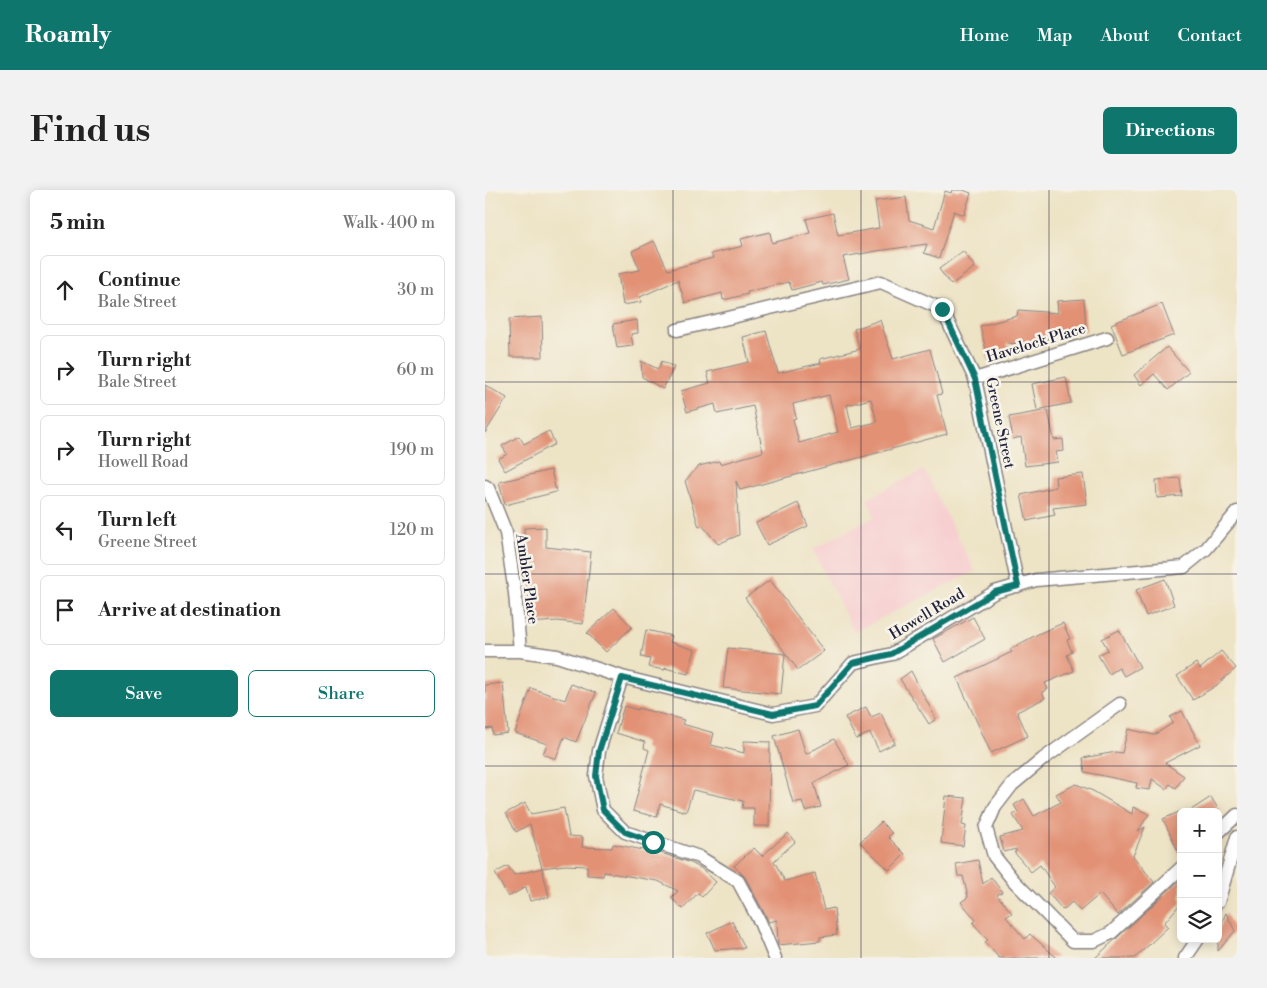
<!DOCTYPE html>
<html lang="en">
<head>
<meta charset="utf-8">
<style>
  :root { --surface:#fff; --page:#f2f2f2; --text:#222; --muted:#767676; --line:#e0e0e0; --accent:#0f766e }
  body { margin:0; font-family:"Libre Bodoni",serif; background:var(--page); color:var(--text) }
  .controls { position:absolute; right:15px; bottom:15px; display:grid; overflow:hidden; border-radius:8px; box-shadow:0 2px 12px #0003 }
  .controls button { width:45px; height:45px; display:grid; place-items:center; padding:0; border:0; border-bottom:1px solid var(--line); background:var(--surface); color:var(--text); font:25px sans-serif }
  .stop { position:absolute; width:15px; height:15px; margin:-11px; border:4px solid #0f766e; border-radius:50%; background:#fff }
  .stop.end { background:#0f766e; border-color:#fff; box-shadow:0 1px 5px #0008 }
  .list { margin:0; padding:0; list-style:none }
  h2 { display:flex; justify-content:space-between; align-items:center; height:65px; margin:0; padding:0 20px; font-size:21px }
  h2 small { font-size:16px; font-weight:400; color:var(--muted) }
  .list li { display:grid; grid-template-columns:32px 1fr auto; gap:15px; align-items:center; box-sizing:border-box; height:70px; margin:0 10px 10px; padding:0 10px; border:1px solid var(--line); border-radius:8px }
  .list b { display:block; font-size:19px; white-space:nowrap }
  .list p { margin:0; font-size:16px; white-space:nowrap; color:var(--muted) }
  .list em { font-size:16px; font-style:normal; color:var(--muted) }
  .actions { display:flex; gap:10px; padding:15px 20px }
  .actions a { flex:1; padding:11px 0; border:1px solid var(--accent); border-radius:8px; text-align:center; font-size:18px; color:var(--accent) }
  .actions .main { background:var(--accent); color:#fff }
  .icon { flex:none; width:28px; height:28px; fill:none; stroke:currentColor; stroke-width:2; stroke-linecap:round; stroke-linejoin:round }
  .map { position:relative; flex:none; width:752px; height:768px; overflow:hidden; border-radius:8px }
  header { display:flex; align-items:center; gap:30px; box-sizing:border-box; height:70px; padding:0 25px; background:var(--accent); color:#fff }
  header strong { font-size:24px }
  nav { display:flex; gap:28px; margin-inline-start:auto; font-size:18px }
  .intro { display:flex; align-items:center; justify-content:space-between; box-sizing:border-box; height:120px; padding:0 30px }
  h1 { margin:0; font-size:35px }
  .button { padding:12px 22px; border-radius:8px; background:var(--accent); color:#fff; font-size:18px; font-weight:700 }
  main { display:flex; gap:30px; padding:0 30px }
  aside { flex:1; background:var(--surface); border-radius:8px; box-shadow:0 2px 12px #0003 }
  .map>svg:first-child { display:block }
</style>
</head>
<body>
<header>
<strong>Roamly</strong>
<nav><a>Home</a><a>Map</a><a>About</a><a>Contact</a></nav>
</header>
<div class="intro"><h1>Find us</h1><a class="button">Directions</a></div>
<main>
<aside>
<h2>5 min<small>Walk · 400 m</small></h2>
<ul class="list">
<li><svg class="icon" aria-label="ahead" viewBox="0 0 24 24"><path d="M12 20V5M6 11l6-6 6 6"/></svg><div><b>Continue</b><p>Bale Street</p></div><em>30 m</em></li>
<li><svg class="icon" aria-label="right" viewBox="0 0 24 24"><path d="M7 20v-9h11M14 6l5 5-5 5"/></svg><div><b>Turn right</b><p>Bale Street</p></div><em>60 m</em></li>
<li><svg class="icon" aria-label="right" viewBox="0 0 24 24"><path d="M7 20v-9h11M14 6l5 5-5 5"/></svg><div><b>Turn right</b><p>Howell Road</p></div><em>190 m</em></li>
<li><svg class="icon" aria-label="left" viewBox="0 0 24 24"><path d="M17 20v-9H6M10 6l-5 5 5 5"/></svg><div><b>Turn left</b><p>Greene Street</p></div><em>120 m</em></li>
<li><svg class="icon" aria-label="arrive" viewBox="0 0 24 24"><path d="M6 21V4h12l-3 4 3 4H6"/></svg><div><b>Arrive at destination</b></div></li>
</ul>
<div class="actions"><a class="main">Save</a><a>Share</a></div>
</aside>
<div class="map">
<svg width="752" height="768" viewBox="0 0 752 768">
  <rect width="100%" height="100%" fill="#f7f3e8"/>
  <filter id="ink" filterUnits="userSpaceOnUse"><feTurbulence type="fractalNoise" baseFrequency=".02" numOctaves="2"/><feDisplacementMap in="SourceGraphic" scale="10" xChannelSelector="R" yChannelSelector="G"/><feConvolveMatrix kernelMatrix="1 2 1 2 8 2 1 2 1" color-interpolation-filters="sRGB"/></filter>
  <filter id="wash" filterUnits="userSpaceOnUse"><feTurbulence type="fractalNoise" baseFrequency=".0096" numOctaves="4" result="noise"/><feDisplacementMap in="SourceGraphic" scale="20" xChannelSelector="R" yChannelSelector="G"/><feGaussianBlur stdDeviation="1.12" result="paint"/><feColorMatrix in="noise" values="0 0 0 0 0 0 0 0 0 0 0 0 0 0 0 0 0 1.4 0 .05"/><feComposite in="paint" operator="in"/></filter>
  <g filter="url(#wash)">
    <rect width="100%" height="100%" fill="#ede3c5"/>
    <path fill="#f7cfd0" d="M439 280 490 381 369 442 328 359 390 327 382 309Z"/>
    <g id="blocks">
      <path fill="#e29175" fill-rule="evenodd" d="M467 0H478L486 3 479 25 469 21 454 68 439 63 442 54 392 61 358 67 364 89 338 95 337 92 307 100 304 92 262 102 263 104 238 110 237 103 200 113 193 90 155 107 156 112 138 115 133 84 155 80 147 61 169 51 183 80 228 68 226 64 258 56 256 49 285 42 287 53 325 43 321 29 348 23 353 45 394 38 390 11 421 7 424 30 449 38 460 1 466 3Z
        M478 61 490 77 466 95 454 79Z
        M599 109 601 141 562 145 561 156 522 153 525 167 504 172 495 136 532 126 533 120 573 123 572 111Z
        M677 114 689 145 638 164 626 134Z
        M57 127 58 167H25L24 129Z
        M152 130 153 143 146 144 148 156 132 158 128 134Z
        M395 130 408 169 445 159 457 204 452 205 462 244 255 300 251 291 254 345 233 354 217 335 214 337 200 291 214 276 234 271 235 274 278 262 268 216 232 224 230 214 202 222 196 201 225 193 222 182 264 172 258 147 281 141 293 183 336 173 335 169 375 159 369 139ZM344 205 353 242 314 253 308 229 311 228 308 214ZM386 209 392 232 367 238 362 215Z
        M682 157 704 182 683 200 669 184 656 195 649 185Z
        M156 171 173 179 177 171 189 177 178 199 157 187Z
        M581 187 586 213 552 220 547 194Z
        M0 195 22 208 0 243Z
        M563 220 569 250 578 249 579 261 571 262 573 272 540 276 536 247 528 249 524 227Z
        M64 241 70 254 20 281 13 269 22 264 17 256 34 246 39 254Z
        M66 280 71 302 20 315 14 292Z
        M598 284 602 314 568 318 570 325 542 331 536 305 571 297 570 287Z
        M695 288 697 306 672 308 671 290Z
        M313 313 323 336 282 355 271 333Z
        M61 337V357L106 362 98 434 72 431 43 433 39 338Z
        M680 389 689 415 661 426 651 400Z
        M285 390 339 461 313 480 260 408Z
        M129 418 147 437 121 462 102 443Z
        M488 427 500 449 460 472 448 449Z
        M578 433 585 449 582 450 587 462 582 465 589 481 560 493 563 499 557 502 560 508 532 522 543 546 506 563 472 488 527 462 525 459 555 443Z
        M161 440 187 446 185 452 210 460 203 484 180 478V480L163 477 165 469 156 467Z
        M634 440 655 477 639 486 634 478 624 484 613 465 623 460 617 449Z
        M243 458 300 464 296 504 238 498Z
        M736 461 751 478 732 495 708 510 692 486 711 473 715 479Z
        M426 481 451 529 444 534 415 489Z
        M18 493 23 543 8 545 7 538 0 539V495Z
        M86 494 111 503 91 552 79 547 71 569 58 564 62 554 30 543 46 498 80 510Z
        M139 516 153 520V518L199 530 197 534 229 543 226 555 259 563V551L285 552 284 636H269V618H257L258 611 208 600 201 622 175 614 172 627 148 621 164 560 159 558 160 552 131 543Z
        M381 517 386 527 396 523 410 553 394 561 385 543 371 549 360 527Z
        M697 521 715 555 680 573 699 586 691 598 685 594 681 599 667 589 665 600 651 598 652 593 600 582 598 568 631 562 637 563 643 539 669 545 688 533 685 527Z
        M313 539 321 564 349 549 364 575 329 593 336 617 320 621 317 611 308 613 289 546Z
        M591 594 608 601 647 624 648 617 664 624 653 641 660 637 648 666 669 692 633 725 615 704 595 721 587 712 578 720 563 703 570 697 555 675 546 682 529 662H531V659L519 662 515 647 538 641 528 625 533 622 529 615 539 609 549 626 576 612 571 604Z
        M461 606 481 608 477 635 481 636 478 656 456 653Z
        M726 607 735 622H703Z
        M40 613 46 624 79 618 84 646 98 647 97 657 127 658 128 654 179 664 206 673 217 679 231 692 217 707 213 703 198 719 186 708 193 701 173 691 119 682 118 686 102 685V676L80 675 57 678 45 634 31 642 21 623Z
        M696 621V667L678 629Z
        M396 632 407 643 403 647 420 664 404 680 375 652Z
        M303 643 310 652 289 671 300 691 330 683 339 720 349 718 352 745 335 747V751L293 755 292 730 284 732 260 687 249 676 269 658 277 666Z
        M493 670 498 694 506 687 517 702 512 705 527 723 521 727 540 749 545 744 572 768H514L500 752 503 750 488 733 491 730 476 712 483 707 478 686H473L471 674Z
        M23 676 29 685 57 678 64 707 45 711 41 697 23 707 10 683Z
        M696 689V713L679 733 683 737 650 768H610Z
        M741 723 750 741 733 761V741Z
        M247 731 260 758 230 760 222 743Z"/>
    </g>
  </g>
  <g filter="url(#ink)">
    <use href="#blocks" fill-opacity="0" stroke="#888280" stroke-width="1"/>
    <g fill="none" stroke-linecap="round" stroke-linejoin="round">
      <g stroke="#888280" stroke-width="15">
        <path id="minor" d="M192 140 396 92 457 119 490 189 533 396
          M490 189 622 148
          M0 296 3 298 21 343 30 403 35 461
          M0 461H35L72 466 137 487 288 524 330 516 368 473 407 464 510 402 551 390 699 377 721 359 752 322
          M137 487 114 561 111 586 118 620 140 642 214 667 253 691 275 732 290 768
          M635 514 558 569 527 595 510 617 501 638 509 666 528 690 588 751H609L626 743 696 678
          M733 643 752 625
          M733 712 752 647
          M700 768 713 749"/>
      </g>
      <use href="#minor" stroke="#fff" stroke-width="12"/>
    </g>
  </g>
  <g fill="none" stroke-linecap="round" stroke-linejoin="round" filter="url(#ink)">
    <path stroke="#0f766e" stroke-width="6" d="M168 652 140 642 118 620 111 586 114 561 137 488 288 524 330 516 368 473 406 464 510 402 533 396 490 189 457 119"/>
  </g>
  <path fill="none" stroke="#22223b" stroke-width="1" stroke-opacity="0.55" d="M188 0V768M376 0V768M564 0V768M0 192H752M0 384H752M0 576H752"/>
  <g text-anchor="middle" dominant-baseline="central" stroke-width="5" stroke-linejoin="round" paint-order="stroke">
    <g font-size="15" fill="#22223b" stroke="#f7f3e8">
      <text transform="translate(551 153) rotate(-17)">Havelock Place</text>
      <text transform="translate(515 233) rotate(78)">Greene Street</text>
      <text transform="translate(42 389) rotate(82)">Ambler Place</text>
      <text transform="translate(442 424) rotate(-31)">Howell Road</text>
    </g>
  </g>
</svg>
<div class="controls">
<button>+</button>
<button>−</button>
<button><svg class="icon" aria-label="layers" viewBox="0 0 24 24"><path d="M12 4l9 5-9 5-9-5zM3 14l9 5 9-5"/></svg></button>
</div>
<div class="stop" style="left:168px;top:652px"></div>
<div class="stop end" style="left:457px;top:119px"></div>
</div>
</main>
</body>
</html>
